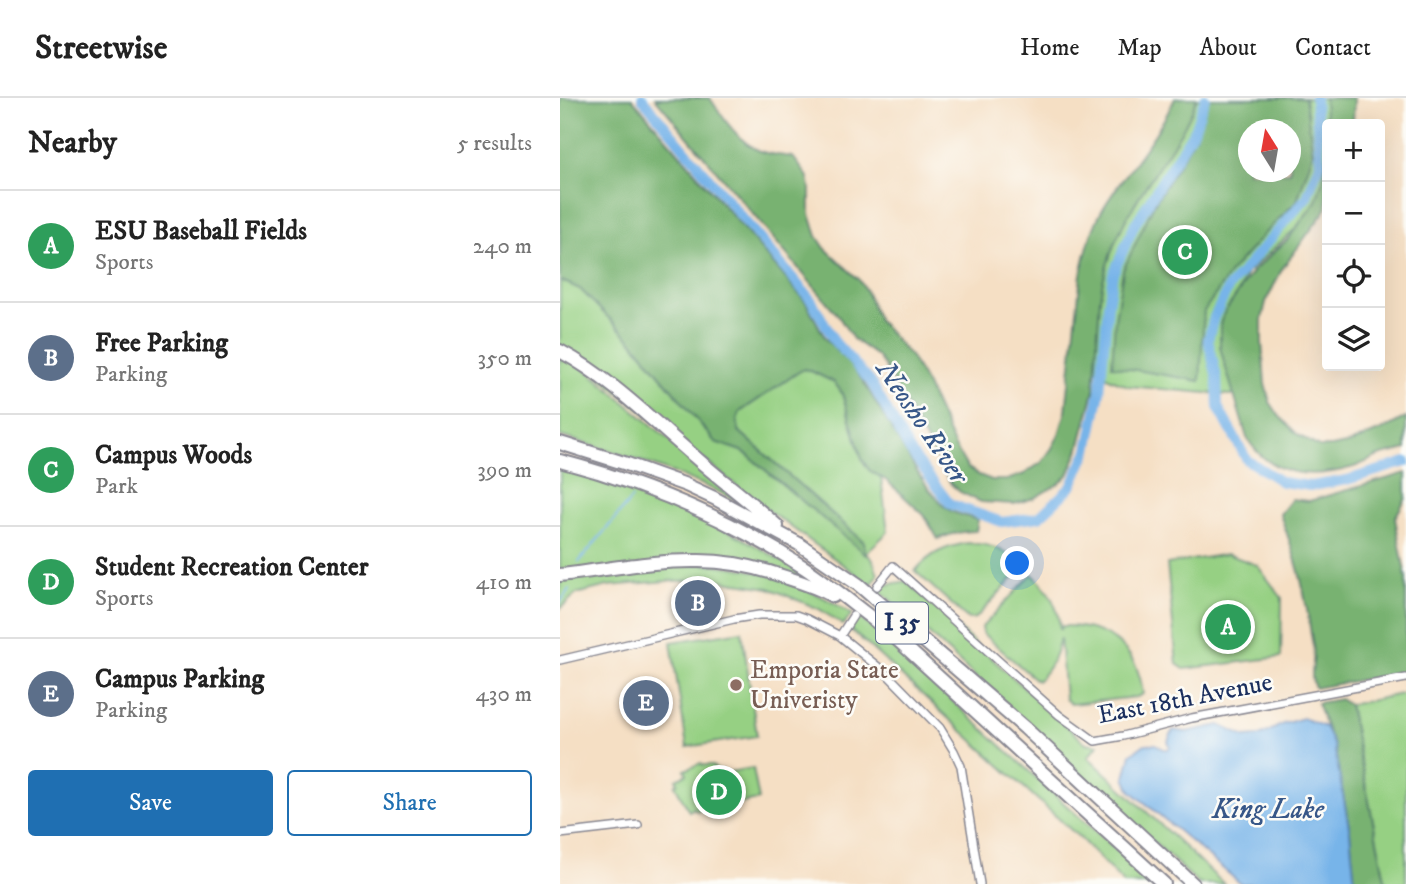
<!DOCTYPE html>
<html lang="en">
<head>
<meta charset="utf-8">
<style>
  :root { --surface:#fff; --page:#f2f2f2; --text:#222; --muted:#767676; --line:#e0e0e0; --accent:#1f6fb2 }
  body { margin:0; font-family:"IM FELL DW Pica",serif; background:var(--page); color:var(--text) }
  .controls { position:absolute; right:21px; top:21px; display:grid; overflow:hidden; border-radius:7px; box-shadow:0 7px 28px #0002 }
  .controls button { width:63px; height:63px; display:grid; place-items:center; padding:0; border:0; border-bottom:2px solid var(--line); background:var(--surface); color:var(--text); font:35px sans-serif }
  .compass { position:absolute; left:678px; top:21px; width:63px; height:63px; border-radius:50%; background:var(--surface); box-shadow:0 7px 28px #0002; rotate:349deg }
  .you { position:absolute; left:458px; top:466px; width:24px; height:24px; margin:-18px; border:5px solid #fff; border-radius:50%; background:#1a73e8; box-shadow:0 0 0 10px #1a73e833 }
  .badge { display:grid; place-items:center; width:46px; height:46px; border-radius:50%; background:var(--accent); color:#fff; font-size:23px; font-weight:700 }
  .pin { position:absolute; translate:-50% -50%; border:4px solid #fff; box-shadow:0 2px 7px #0006 }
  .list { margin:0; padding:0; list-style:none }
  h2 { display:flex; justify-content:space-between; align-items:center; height:91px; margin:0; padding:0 28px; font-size:30px }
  h2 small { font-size:23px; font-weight:400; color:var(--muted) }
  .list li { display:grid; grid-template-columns:46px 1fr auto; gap:21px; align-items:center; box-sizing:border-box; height:112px; padding:0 28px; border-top:2px solid var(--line) }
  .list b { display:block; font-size:26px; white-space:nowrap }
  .list p { margin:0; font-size:23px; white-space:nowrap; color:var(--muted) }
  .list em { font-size:23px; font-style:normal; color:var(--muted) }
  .actions { display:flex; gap:14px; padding:21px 28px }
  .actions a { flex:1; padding:16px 0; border:2px solid var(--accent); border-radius:7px; text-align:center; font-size:24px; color:var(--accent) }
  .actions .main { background:var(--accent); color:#fff }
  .icon { flex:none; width:38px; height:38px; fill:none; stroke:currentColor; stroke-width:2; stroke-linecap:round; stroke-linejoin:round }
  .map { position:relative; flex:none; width:846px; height:786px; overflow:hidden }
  header { display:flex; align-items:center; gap:42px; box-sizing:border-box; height:98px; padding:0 35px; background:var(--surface); border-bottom:2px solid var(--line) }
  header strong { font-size:33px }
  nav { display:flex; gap:38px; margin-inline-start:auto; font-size:24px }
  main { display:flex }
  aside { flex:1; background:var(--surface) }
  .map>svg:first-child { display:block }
</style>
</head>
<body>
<header>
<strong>Streetwise</strong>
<nav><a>Home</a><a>Map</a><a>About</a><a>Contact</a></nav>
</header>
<main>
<aside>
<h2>Nearby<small>5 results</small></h2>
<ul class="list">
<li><span class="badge" style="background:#2e9e5b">A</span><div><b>ESU Baseball Fields</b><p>Sports</p></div><em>240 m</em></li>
<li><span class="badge" style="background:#5c6f8a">B</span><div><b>Free Parking</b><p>Parking</p></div><em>350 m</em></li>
<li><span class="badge" style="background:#2e9e5b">C</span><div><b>Campus Woods</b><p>Park</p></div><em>390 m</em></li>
<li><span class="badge" style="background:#2e9e5b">D</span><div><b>Student Recreation Center</b><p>Sports</p></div><em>410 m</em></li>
<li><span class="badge" style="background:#5c6f8a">E</span><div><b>Campus Parking</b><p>Parking</p></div><em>430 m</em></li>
</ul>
<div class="actions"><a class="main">Save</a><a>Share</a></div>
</aside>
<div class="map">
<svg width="846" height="786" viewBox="0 0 846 786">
  <rect width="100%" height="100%" fill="#fdfcf7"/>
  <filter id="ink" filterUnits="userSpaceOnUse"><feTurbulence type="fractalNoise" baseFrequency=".0143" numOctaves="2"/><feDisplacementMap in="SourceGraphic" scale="14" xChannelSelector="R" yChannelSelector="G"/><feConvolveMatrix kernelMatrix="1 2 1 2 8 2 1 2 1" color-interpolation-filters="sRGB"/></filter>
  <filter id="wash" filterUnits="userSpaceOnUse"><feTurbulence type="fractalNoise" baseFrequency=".00686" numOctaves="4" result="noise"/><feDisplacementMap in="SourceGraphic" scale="28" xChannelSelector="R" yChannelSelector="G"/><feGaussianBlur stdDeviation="1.57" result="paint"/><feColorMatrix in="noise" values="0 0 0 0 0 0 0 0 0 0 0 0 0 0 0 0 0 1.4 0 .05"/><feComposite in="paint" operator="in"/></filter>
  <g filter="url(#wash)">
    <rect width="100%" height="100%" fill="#f5dfc4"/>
    <path fill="#96d083" stroke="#588070" stroke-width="2" fill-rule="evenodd" d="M632 0H770L767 26V82L766 92 734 132 687 175 660 234 681 298 568 288 549 280 530 268 532 176ZM688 32H730V74H688Z
      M0 182 20 191 74 245 155 344 184 354 305 455 304 444 179 333 177 321 180 314 237 275 244 271 251 273 274 284 282 295 302 361 309 372 321 379 328 434 306 455 313 462 318 477 311 487 198 405 0 247Z
      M0 256 29 274 176 398 174 401C119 374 59 355 0 338Z
      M0 370C90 393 176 430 252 483L178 463 0 474Z
      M408 445C432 446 445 452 464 468L416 520 408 521 355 473C371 455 384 449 408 445Z
      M667 456 697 467 722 500 721 559 624 571 617 566 607 466Z
      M112 467C127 467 141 466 156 467 204 471 252 490 292 516L283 527 259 511 209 490 157 482 108 483 48 488 16 496 0 511V481Z
      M472 476C489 491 499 508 500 532L502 528C547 527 578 550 583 596L577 599 511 606 505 601 500 540C496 557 491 571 477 583L423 536 422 529Z
      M346 483 521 641 526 645 538 647 528 659 664 786H639L353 521 317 491 320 488Z
      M298 519 314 531 507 708 595 786H564L522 742 299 539 289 531Z
      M182 533 197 638 127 649 111 544Z
      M846 595V786H826L789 607Z
      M141 665 142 667H151L159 673 162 672 164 675 193 670 199 702 148 711 146 708 137 713 134 710 129 713 115 687 118 685 116 681 127 676 125 672Z"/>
    <path fill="#78b271" stroke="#4a7068" stroke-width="2" fill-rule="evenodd" d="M0 0H72L246 204 265 240 295 272 306 288 358 375 369 391 384 408 393 414 418 422 416 433C403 433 390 436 378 441L364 417 327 383 309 372 302 361 282 295 274 284 251 273 244 271 237 275 180 314 177 321 179 333 304 444 305 456 184 354 155 344 74 245 20 191 0 182Z
      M95 0H150C161 17 180 46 200 53 210 57 222 57 233 59L248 79 250 90V116L257 138 265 150 299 182 306 193 318 222 351 259 367 288 394 347 407 369 419 377 432 382H447L464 376 482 364 492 350 499 336 506 313 521 176C526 153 532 129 544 109 567 72 597 40 615 0H637C623 40 594 72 573 109 556 137 544 169 540 201L534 293 518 354 508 377 500 385 474 400 454 406 421 404 400 394 391 386 325 269 317 258 293 241 277 216Z
      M647 0H745L753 55 737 103 705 135 673 171 644 213 640 283 552 268 555 221 563 172 593 108 636 37ZM688 32H730V74H688Z
      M764 0H794L793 26H767V45Z
      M767 56V110L722 171 706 204 702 222V244L705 286 710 304 720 319 737 336 759 349H772L790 345 826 330 846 319V351C837 354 828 355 819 358 811 361 803 366 794 369 753 381 711 380 687 340L664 264 660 249V226L664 215 693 173 728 141 756 103 763 82Z
      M846 375V400L835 420 846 480V574L755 590C748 576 756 564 753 548 749 525 746 501 740 478 735 457 727 436 720 416L732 401 749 403Z
      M780 601 789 607 826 786H795L790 734 774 649 757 605Z"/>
    <path fill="#77b4e9" stroke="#4972a4" stroke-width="2" d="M743 620 765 629 774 648 790 734 795 786H681L571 693 565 680 571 656 585 646H596L604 651H608L610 649 608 643 613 632 626 634 660 627 685 639 700 638 723 626Z"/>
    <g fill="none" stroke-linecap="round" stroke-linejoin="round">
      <path stroke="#77b4e9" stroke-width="2" d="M19 464 72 400
        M0 505 9 491"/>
      <path stroke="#77b4e9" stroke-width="10" d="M82 0 252 203 275 244 311 284 350 353 390 406 442 424 479 419 511 389 528 352 540 294 548 207 553 176 575 126 634 32 645 0
        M755 0 760 66 747 99 669 189 654 219 648 242 657 280 658 309 687 362 722 384 751 388 787 382 846 364"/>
    </g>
  </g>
  <g filter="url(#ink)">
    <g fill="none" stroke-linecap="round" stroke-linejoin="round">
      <path stroke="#c9bcb0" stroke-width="7" stroke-dasharray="7 3.5" stroke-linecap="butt" d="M293 518 312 494"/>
      <g stroke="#888791" stroke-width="10">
        <path id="street" d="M317 488 333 468 499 617 535 643 563 638 632 620 846 580
          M280 538 293 518
          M0 562 174 521 199 517H236L247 521 280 538 328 577 380 630 394 653 401 668 420 786
          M0 736 78 727"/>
      </g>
      <g stroke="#888791" stroke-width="16">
        <path id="highway" d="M0 253C50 280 92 322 135 359 162 383 191 404 217 428
          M0 345 67 366 126 387 154 400 239 446 299 487 465 630 633 786
          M0 363C87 386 170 421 245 470 273 489 299 511 326 531L604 786
          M0 477C46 472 93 462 139 463 170 463 200 470 228 480 244 485 259 490 273 498"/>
      </g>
      <use href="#street" stroke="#fff" stroke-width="7"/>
      <use href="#highway" stroke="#fff" stroke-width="12"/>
    </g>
  </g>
  <circle fill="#8d6e63" stroke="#fdfcf7" stroke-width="2.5" cx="176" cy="587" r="7"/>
  <g text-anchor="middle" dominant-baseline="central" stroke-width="5" stroke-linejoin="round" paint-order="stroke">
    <rect fill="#fdfcf7" stroke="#5f6c8c" stroke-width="2" x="316" y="504.5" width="52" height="41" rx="5"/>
    <g font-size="24" font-weight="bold" fill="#1b2f5e">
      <text x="342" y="525">I 35</text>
    </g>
    <g font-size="26" fill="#785e54" stroke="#fdfcf7" text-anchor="start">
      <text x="190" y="572">Emporia State<tspan x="190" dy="30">Univeristy</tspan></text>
    </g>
    <g font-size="26" fill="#1b2f5e" stroke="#fdfcf7">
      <text transform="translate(625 601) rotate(-11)">East 18th Avenue</text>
    </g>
    <g font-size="28" font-style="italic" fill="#375788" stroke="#fdfcf7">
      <text transform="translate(362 324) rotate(56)">Neosho River</text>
      <text x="708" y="711">King Lake</text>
    </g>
  </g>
</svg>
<div class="controls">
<button>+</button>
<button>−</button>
<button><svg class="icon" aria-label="locate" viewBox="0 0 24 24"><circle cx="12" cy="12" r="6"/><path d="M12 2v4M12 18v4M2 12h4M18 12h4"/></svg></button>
<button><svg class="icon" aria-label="layers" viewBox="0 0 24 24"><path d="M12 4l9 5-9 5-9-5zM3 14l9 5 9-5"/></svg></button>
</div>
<svg class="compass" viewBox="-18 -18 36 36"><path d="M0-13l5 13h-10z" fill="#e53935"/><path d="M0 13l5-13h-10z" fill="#767676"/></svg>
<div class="you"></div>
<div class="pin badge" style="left:668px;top:529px;background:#2e9e5b">A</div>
<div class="pin badge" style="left:138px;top:505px;background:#5c6f8a">B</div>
<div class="pin badge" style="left:625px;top:154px;background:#2e9e5b">C</div>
<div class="pin badge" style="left:159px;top:694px;background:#2e9e5b">D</div>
<div class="pin badge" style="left:86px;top:605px;background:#5c6f8a">E</div>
</div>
</main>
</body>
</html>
